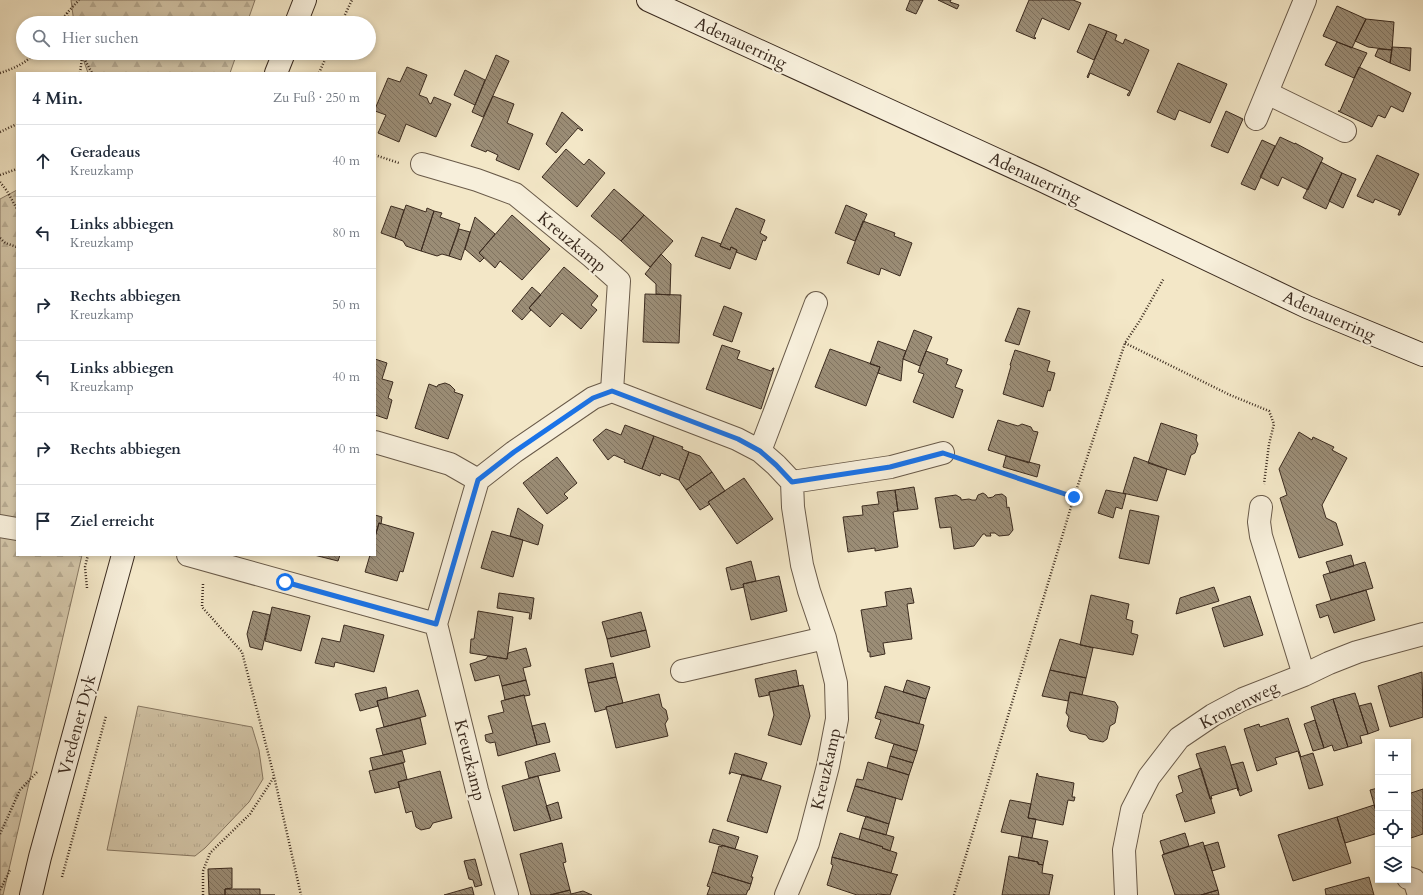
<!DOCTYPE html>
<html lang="de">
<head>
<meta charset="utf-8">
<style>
  :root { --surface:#fff; --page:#f6f6f7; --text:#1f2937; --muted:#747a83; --line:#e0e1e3 }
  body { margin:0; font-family:Cardo,serif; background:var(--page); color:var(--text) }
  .controls { position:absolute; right:12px; bottom:12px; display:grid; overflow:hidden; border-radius:0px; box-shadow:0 2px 6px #0003 }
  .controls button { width:36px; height:36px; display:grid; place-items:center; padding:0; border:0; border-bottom:1px solid var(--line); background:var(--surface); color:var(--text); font:20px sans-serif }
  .stop { position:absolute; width:12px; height:12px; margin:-9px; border:3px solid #1a73e8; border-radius:50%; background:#fff }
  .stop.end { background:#1a73e8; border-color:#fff; box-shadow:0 1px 4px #0008 }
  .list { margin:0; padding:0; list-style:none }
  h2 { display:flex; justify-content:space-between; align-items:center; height:52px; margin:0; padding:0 16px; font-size:17px }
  h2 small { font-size:13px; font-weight:400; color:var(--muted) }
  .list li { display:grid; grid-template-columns:26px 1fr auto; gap:12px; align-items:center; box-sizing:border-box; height:72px; padding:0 16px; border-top:1px solid var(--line) }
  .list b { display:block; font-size:15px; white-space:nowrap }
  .list p { margin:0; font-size:13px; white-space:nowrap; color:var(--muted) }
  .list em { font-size:13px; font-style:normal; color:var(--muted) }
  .icon { flex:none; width:22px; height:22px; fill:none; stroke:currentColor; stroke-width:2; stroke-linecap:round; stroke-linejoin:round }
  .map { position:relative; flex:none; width:1423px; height:895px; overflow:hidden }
  .search { position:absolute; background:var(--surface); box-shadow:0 2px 6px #0003; left:16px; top:16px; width:360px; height:44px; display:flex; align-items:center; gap:10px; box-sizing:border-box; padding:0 14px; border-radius:22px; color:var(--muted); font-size:15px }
  .panel { position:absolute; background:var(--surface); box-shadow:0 2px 6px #0003; left:16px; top:72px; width:360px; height:484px; border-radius:0px }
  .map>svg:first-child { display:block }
</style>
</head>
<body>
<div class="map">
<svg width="1423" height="895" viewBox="0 0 1423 895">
  <defs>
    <pattern id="forest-firs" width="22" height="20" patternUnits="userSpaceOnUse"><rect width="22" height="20" fill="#d4c7aa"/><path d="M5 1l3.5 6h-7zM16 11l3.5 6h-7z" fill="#b7ab92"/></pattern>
    <pattern id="park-tufts" width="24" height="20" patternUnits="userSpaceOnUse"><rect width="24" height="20" fill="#d4c7aa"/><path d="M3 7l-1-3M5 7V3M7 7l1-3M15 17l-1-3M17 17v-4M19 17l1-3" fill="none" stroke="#b7ab92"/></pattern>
    <pattern id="building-back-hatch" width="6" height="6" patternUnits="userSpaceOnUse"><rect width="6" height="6" fill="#9b8d76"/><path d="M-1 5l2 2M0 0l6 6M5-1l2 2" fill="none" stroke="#807360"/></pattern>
  </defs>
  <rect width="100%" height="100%" fill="#f3e7c7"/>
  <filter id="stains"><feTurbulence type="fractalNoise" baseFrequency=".005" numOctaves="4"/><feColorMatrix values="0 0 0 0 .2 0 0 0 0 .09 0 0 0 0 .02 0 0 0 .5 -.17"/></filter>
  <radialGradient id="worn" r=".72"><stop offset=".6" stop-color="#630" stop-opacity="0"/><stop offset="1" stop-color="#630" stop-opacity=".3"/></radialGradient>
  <path fill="url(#forest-firs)" stroke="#887964" d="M71 0H255L247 23H74Z
    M81 53H237L230 73H88Z
    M17 190V555H82L3 895H0V199Z"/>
  <path fill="url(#park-tufts)" stroke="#887964" d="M138 706 252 727 259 750 263 779 249 802 205 848 195 856 107 850Z"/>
  <path fill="url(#building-back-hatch)" stroke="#3b2b1f" d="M910 0H923L916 14 906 10Z
    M938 0H951L950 2 959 5 957 9Z
    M1029 0H1073L1081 3 1069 30 1042 18 1034 37 1036 38 1035 39 1016 31Z
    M1337 6 1366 19 1352 48 1323 36Z
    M1366 19 1394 22 1392 50 1368 47 1355 41Z
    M1089 24 1107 31 1094 60 1077 52Z
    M1107 31 1117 35 1115 40 1123 44 1125 39 1149 50 1129 96 1127 95 1130 91 1090 73 1088 78 1087 77Z
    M1337 42 1367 53 1354 78 1325 65Z
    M1392 47 1411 48 1410 71 1390 63Z
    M1378 49 1392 50 1390 63 1375 56Z
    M496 55 509 61 483 117 472 112Z
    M1178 63 1227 84 1210 123 1179 110 1175 120 1157 112Z
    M407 67 427 75 419 95 427 98 429 103 431 104 434 97 451 104 436 137 406 124 399 142 378 133 386 115 375 111V109L388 78 400 82Z
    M1359 67 1411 93 1403 112 1391 106 1385 118 1378 115 1372 127 1338 111H1340Z
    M465 70 485 80 475 105 454 95Z
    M493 96 514 104 507 123 533 134 519 170 496 160 498 155 487 150 486 152 471 146Z
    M1226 111 1243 119 1228 153 1211 146Z
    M562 112 583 130 582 131 578 128 556 153 546 144Z
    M1280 137 1295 144V143L1323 158 1308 190 1282 177 1278 186 1260 177Z
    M1262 140 1275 146 1255 190 1241 184Z
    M566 149 584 165 589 159 605 173 577 207 542 177Z
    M1377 155 1419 174 1400 215H1398L1400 210 1375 199 1373 203 1357 196Z
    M1321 162 1342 173 1326 209 1303 198Z
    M1342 173 1356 179 1343 208 1329 201Z
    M614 189 644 215 621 241 591 216Z
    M406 205 426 212 427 208 434 211 421 251 406 246 403 241 395 238Z
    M846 205 867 214 855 241 835 233Z
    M391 206 404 210 395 238 381 233Z
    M736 208 765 220 760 233 767 237 765 241 763 240 756 260 736 252 737 250 731 247 730 250 720 246Z
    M434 211 442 213 440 217 460 224 449 256 442 254 437 256 421 251Z
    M512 215 550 249 522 280 500 261 495 268 479 253Z
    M644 215 673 241 650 267 621 241Z
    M475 217 495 234 479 253 484 258 480 262 465 249Z
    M863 221 895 233 894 236 912 243 900 276 881 268 879 275 847 263Z
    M459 229 470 232 461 260 449 256Z
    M702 237 721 244 720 246 730 250 731 247 737 250 730 269 695 256Z
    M661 254 671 264 670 295 656 294V284L645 274Z
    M564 267 598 296 591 305 597 310 581 329 562 313 550 327 529 308Z
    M532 287 541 295 529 308 531 310 522 320 512 311Z
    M645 294 681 295 679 343 643 342Z
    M724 306 742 313 732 342 713 335Z
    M1018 308 1030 311 1019 345 1005 341Z
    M914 330 932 337 920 366 903 359Z
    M878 341 906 351 903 359 901 381 878 373 880 367 870 364Z
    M722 345 740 351 737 359 771 371 773 368H774L761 409 706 389Z
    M830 349 880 367 866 406 815 387Z
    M1015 350 1050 361 1047 371 1055 373 1050 391 1048 390 1043 407 1003 394 1011 366 1010 365Z
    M926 351 948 359 946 364 962 370 955 387 963 390 953 418 913 402 924 374 918 372Z
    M375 359 387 363 382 379 393 382 388 398 392 400 387 419 375 415Z
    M445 383 450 385 455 390 454 392 463 395 448 439 415 428 429 384 437 387 438 385Z
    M998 420 1018 426 1022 424 1031 427 1033 431 1038 432 1029 463 988 450Z
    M1161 423 1197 435 1196 440 1198 444 1195 453 1191 455 1185 475 1148 463Z
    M625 425 654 436 642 469 624 462 625 460 614 455 608 460 593 440 606 429 621 435Z
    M1299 432 1312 440 1313 437 1334 447 1332 450 1347 458 1322 505 1326 518 1336 523 1343 545 1299 558 1280 498 1287 495 1279 469Z
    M654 436 683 447 682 449 689 452 679 480 661 473 660 476 642 469Z
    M689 452 700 456 712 472 686 490 679 480Z
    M1006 456 1040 465 1037 477 1003 467Z
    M557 457 577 483 564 494 568 498 547 514 523 483Z
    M1134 457 1167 469 1157 501 1123 493Z
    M712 472 725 491 708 502 710 504 700 510 686 490Z
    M744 478 773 519 737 544 708 502Z
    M914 487 918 509 898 511 895 490Z
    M895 490 898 511 893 512 898 547 875 551V548L848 552 843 517 863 515 862 506 879 504 877 492Z
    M1106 490 1126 494 1122 509 1116 507 1113 518 1098 513Z
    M983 493 986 495 988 498 993 497 995 495 1002 494 1006 497 1007 508 1009 507 1013 530 1009 535 999 536 995 533H990L991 536H986L985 534H983L974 546 954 549 951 527 940 528 935 498 956 495 961 498V500L969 499 972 500H976L978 495Z
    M518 508 543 525 538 545 510 536Z
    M1130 510 1159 516 1149 564 1119 558Z
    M375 515 382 517 381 524 379 523 375 537Z
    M379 523 414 533 403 572 400 571 397 581 365 572 370 555H375V537Z
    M492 531 523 540 513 577 481 568Z
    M314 555H340L338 561Z
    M1351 555 1354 566 1330 573 1326 562Z
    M751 561 756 581 743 584 744 587 731 590 726 568Z
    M1365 562 1373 588 1331 600 1323 575Z
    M779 576 787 611 751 620 743 584Z
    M1214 587 1219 601 1176 614 1180 598Z
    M911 588 914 603 907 604 912 639 883 643 885 654 870 657V652H868L861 610 887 606 885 592Z
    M1366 590 1375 620 1334 633 1328 615 1320 618 1316 605Z
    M499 593 534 598 531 619H529L530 613 497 608Z
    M1091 595 1129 604 1126 619 1133 621 1131 633 1138 635 1133 655 1080 645Z
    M1250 596 1263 635 1224 647 1212 608Z
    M272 607 310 616 301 651 265 641Z
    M253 611 270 615 262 650 250 647 247 634Z
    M478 611 513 617 507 659 470 653 471 639H474Z
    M641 612 646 630 607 639 602 622Z
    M344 625 384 635 374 672 335 662 334 667 315 663 322 638 340 642Z
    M646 630 650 647 611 657 607 639Z
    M1060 639 1093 648 1086 678 1050 670Z
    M526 648 531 666 523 668 526 680 502 686 499 675 475 681 470 664 486 659 488 656 507 659 508 653Z
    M613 663 616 677 588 683 585 669Z
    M796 670 799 686 769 692V695L759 697 755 679Z
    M1050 670 1086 678 1082 695 1070 692 1068 701 1042 696Z
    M1422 672 1423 717 1390 727 1378 686Z
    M616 677 623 703 606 707V709L595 712 588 683Z
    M526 680 530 695 525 696 524 695 505 700 502 686Z
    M907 680 930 687 926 699 903 692Z
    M803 685 810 716 801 745 768 735 774 715 769 692Z
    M885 686 926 699 919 724 877 712Z
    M386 687 388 698 377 701 378 706 360 711 355 694Z
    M418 690 426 716 384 727 377 701Z
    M1070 692 1115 702 1118 707 1115 723 1110 726 1107 739 1103 742 1089 739 1086 735 1070 731 1067 726 1069 717 1066 713Z
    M1355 693 1368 734 1360 736 1362 743 1348 747 1333 699Z
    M659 694 662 707 666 710 668 719 665 724 668 736 616 748 606 707Z
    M524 695 537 745 498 756 495 742 490 743 486 741 485 735 493 733 488 716 504 712 501 701Z
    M1333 699 1348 747 1334 751 1332 745 1324 748 1311 707Z
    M1371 703 1379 730 1368 734 1359 706Z
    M877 712 924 725 917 751 875 738 881 720 875 718Z
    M420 718 426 744 383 755 376 729Z
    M1288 718 1301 757H1300L1298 751 1275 758 1277 764 1257 771 1244 729 1259 724 1260 727Z
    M1315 720 1324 748 1313 751 1304 724Z
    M545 723 550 742 537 745 532 726Z
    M894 744 917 751 913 763 890 756Z
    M1225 746 1239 790 1238 791 1237 788 1211 796 1212 799H1210L1196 754Z
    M402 751 405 762 373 770 370 758Z
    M555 753 560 771 529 778 525 762Z
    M735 753 767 763 761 780 731 772 730 774H729Z
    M1313 753 1323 785 1309 789 1300 757Z
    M890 756 913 763 909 775 887 768Z
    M868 762 909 775 902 800 855 786 857 779 863 780Z
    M1243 762 1252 791 1240 796 1231 765Z
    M403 763 407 779 398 782 400 787 375 793 369 771Z
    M1201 768 1215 813 1185 822 1176 795 1183 792 1178 776Z
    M440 771 452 818 433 823 430 828 421 830 416 827 412 811 406 813 398 782Z
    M1037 773 1038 774V776L1074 783 1072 797H1075L1074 801 1068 800 1063 825 1028 818Z
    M742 774 781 786 767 833 727 821Z
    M538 776 551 821 514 831 502 786Z
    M855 786 896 798 889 824 847 811Z
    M1378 788V818L1370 790Z
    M1423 789V834L1408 839V794Z
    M1010 800 1031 804 1028 818 1036 819 1032 838 1001 832Z
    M558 802 562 818 551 821 546 806Z
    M1374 805 1378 818V833L1345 843 1337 817Z
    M866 816 889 824 886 835 862 828Z
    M1337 817 1351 863 1293 881 1278 835Z
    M862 828 894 837 890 851 882 848 883 847 859 839Z
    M713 829 739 837 735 849 709 842Z
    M840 833 883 847 882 848 897 853 891 873 832 857Z
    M1185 833 1189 846 1164 854 1160 841Z
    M1022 836 1048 841 1043 865 1038 864V862L1018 858Z
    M1203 842 1218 890 1201 895H1175L1162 855Z
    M1218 842 1225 867 1212 871 1204 846Z
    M562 843 566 862 563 863 570 890 550 895H531L520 854Z
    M722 845 758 856 751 877H753L751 884 712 872 719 846 722 847Z
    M1009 856 1038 862V864L1043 865 1042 873 1053 875 1049 895H1002Z
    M832 857 898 875H897L890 895 877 894 876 895H857L827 885 833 865 831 864Z
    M475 859 482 885 475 887 473 880 469 879 464 861Z
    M232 868V888L225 889V895H209L208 869Z
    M712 872 751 884 749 890H748L746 895H707L710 887 707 886Z
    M1369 877 1374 895H1326L1325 889Z
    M472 887 474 895H444Z
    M225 889H260V895H275H225Z
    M570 890 571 894 583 891 592 895H550Z
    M1218 890 1219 895H1201Z"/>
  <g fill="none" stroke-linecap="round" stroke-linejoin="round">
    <g stroke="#695a49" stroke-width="24">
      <path id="minor" d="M1267 93 1345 131
        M1256 119 1305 0
        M422 164 477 180 515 194 592 257 619 281 612 391
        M375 442 450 464 478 480
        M760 451 816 303
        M1261 507 1259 522 1261 536 1304 675
        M0 526 17 529
        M188 555 436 624 478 480 514 452 593 398 612 391 737 439 760 451 776 465 792 482
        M436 624 477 790 507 895
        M682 671 825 638
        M1408 878 1414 880 1419 895
        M786 895 808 843 828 766 837 719 836 683 825 638 809 591 802 565 793 507 792 482 891 467 943 453
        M1126 895 1124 850 1132 810 1149 777 1179 738 1213 715 1243 699 1304 675 1329 663 1357 652 1423 634"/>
    </g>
    <g stroke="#3b2b1f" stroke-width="24">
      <path id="secondary" d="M648 0 1041 180 1307 307 1423 355
        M296 23 305 0
        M276 73 284 53
        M31 895 40 857 123 555"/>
    </g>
    <path stroke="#3b2b1f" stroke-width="2.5" stroke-dasharray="1 2" stroke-linecap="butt" d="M67 13 70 23
      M59 23 67 13 79 0
      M269 23 271 16
      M341 23 352 0
      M81 53 92 73
      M0 73C13 69 26 63 35 53
      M80 73 82 58
      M319 73 328 53
      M0 132 17 124
      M375 155 399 163
      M0 175 17 169
      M0 182 7 191 17 209
      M0 238 5 243 17 247
      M1125 343 1230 395 1269 411 1274 424 1269 444 1264 484
      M965 460 1074 497
      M203 584 202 607 242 652 274 776 301 895
      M87 588 85 567 88 555
      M0 834 20 790 37 772
      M62 877 106 716
      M0 890 10 870
      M203 895V871L210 853 250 814 274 777
      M954 895 1074 497 1125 343 1139 322 1164 278"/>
    <use href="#minor" stroke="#f7efdb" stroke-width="22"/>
    <use href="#secondary" stroke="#f7efdb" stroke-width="22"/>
  </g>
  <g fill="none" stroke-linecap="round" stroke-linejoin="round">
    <path stroke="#1a73e8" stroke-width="5" d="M285 582 436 624 478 480 514 452 593 398 612 391 738 439 760 451 776 465 792 482 890 467 943 453 1074 497"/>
  </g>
  <g text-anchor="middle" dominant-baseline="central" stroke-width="4" stroke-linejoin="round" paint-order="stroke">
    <g font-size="17" fill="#3b2b1f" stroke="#f7efdb">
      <text transform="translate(741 43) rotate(25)">Adenauerring</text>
      <text transform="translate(1035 178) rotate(25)">Adenauerring</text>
      <text transform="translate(572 242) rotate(40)">Kreuzkamp</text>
      <text transform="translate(1329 316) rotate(24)">Adenauerring</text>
      <text transform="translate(1239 705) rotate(-27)">Kronenweg</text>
      <text transform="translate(77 725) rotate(-75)">Vredener Dyk</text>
      <text transform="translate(470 760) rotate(76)">Kreuzkamp</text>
      <text transform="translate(826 769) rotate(-77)">Kreuzkamp</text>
    </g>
  </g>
  <rect width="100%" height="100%" filter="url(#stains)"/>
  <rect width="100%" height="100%" fill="url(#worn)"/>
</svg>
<div class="controls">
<button>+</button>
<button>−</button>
<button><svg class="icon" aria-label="locate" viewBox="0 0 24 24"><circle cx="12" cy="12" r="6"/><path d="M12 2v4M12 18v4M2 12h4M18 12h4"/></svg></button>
<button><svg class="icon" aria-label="layers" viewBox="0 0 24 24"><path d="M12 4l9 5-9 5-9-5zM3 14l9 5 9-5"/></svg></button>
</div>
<div class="stop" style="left:285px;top:582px"></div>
<div class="stop end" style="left:1074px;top:497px"></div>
<div class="search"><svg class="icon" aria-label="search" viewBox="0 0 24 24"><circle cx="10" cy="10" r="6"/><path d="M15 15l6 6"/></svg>Hier suchen</div>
<section class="panel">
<h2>4 Min.<small>Zu Fuß · 250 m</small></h2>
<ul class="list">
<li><svg class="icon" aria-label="ahead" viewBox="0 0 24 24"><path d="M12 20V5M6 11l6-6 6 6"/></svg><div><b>Geradeaus</b><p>Kreuzkamp</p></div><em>40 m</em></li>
<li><svg class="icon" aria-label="left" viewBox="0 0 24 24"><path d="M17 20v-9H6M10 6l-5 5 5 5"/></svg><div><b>Links abbiegen</b><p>Kreuzkamp</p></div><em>80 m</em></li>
<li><svg class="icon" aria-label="right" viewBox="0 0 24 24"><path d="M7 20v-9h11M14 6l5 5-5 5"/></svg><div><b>Rechts abbiegen</b><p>Kreuzkamp</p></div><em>50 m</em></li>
<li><svg class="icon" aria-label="left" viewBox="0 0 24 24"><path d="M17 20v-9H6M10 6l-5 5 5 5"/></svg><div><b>Links abbiegen</b><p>Kreuzkamp</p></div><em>40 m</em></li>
<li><svg class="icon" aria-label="right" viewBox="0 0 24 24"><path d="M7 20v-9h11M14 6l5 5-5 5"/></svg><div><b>Rechts abbiegen</b></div><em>40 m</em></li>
<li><svg class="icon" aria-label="arrive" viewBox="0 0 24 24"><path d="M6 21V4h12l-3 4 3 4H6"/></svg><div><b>Ziel erreicht</b></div></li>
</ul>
</section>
</div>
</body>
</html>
